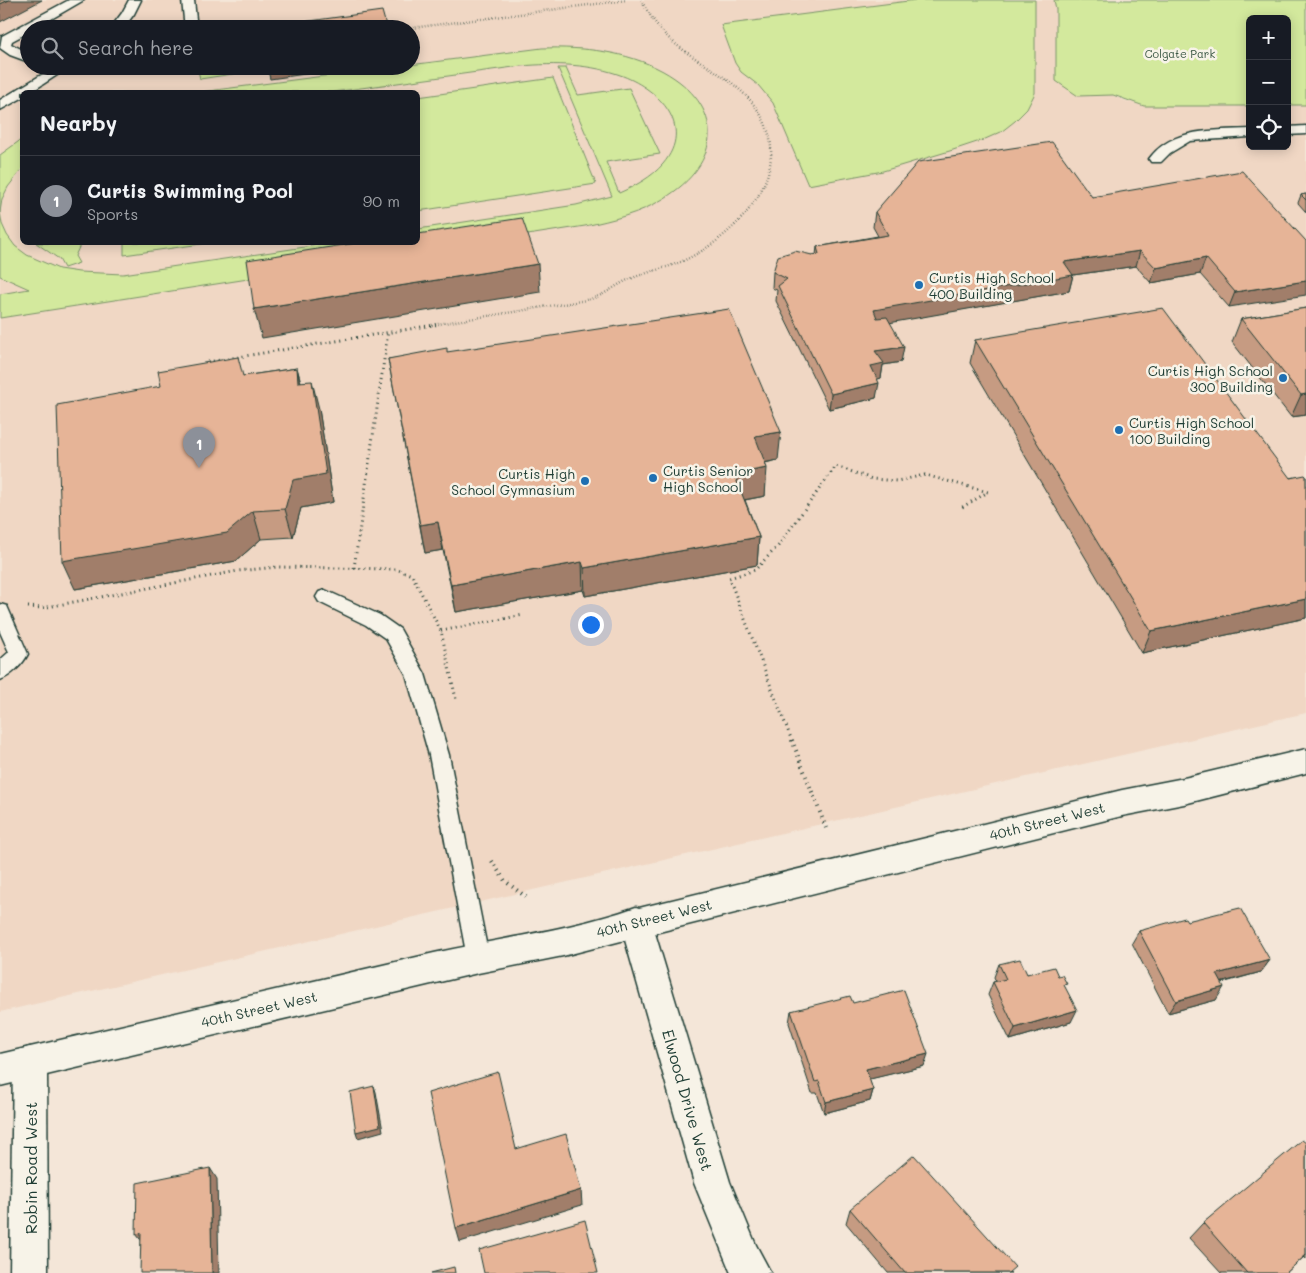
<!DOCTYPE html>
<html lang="en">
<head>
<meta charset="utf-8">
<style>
  :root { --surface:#171b24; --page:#242831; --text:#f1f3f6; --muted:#9ea1a6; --line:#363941; --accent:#8c9099 }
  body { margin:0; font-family:Mali,sans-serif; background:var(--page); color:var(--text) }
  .controls { position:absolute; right:15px; top:15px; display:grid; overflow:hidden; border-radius:8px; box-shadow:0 2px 12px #0003 }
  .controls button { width:45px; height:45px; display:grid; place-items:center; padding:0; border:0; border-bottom:1px solid var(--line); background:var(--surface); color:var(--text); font:25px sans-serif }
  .you { position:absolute; left:590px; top:624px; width:18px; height:18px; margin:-12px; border:4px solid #fff; border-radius:50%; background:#1a73e8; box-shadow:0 0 0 8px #1a73e833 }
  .badge { display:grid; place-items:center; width:32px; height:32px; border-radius:50%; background:var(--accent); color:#fff; font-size:16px; font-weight:700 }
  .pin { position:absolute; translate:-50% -41px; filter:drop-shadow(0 1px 2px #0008) }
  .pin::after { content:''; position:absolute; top:26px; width:18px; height:15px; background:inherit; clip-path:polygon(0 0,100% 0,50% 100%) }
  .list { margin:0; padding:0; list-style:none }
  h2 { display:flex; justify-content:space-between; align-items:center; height:65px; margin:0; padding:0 20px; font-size:21px }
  h2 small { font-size:16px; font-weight:400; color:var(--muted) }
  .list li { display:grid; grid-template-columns:32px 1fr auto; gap:15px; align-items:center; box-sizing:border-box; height:90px; padding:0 20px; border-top:1px solid var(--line) }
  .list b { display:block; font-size:19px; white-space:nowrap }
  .list p { margin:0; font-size:16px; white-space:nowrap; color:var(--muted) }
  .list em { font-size:16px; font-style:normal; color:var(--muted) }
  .icon { flex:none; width:28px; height:28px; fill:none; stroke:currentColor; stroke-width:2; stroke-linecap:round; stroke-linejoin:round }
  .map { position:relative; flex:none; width:1306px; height:1273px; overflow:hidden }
  .search { position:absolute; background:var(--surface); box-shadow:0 2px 12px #0003; left:20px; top:20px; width:400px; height:55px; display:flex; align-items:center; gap:12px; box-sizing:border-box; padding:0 18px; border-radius:28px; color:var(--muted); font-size:19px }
  .panel { position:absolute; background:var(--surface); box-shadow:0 2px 12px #0003; left:20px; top:90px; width:400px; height:155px; border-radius:8px }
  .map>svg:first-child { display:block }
</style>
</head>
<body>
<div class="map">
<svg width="1306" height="1273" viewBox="0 0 1306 1273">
  <rect width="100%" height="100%" fill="#f4e6d8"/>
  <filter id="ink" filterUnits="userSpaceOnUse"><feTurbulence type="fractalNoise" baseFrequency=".02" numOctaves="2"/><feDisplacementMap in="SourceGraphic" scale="10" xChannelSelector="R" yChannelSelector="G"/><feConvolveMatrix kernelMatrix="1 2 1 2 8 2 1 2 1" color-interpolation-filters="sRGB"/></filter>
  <g filter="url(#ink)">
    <path fill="#f0d7c4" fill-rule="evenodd" d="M0 0H1054L1070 62 1102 90 1123 100 1144 106H1250V146H1287V105H1306V713L0 1012ZM29 29H411V66H29ZM22 92H418V242H22Z"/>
    <path fill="#d3e99d" stroke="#799368" d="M916 0H1035V93L1027 109 1015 121 1001 132 983 140 953 150 883 171 808 185 773 103 758 85 741 72 735 63 721 25Z
      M1054 0H1306V105H1287V19H1250V106H1144L1113 95 1078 96 1056 81V9Z
      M542 48C583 47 626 51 663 71 726 106 723 163 663 199 639 214 612 220 585 226L0 318V294L29 289 0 276V155L22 139V169L8 187 2 199 0 212 2 224 7 235 15 246 27 255 59 269 79 272 123 274 332 243 418 242V229L576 205 612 196 558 68H566L578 95 629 88 660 154 606 162 619 193C635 186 652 177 663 164 695 126 659 90 623 76 591 64 556 63 521 66L332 92H200Z
      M220 66H237L239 73 200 79 198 70Z
      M553 78 596 184 418 211V97Z
      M124 242H208V243L124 255Z
      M36 243H81L75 256 79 263 64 268 59 259Z"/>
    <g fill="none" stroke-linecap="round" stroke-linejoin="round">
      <g stroke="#1f3d34" stroke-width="3">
        <path id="lane" d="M69 0H84L34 29H29V32L12 41 11 44 29 53V62L10 55 0 48 2 36Z
          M129 0H141L134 14 123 29H110L122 13Z
          M182 0H194L197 29H185Z
          M56 66H71L31 92H22V98L0 110V100Z
          M1306 126V134L1287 135V127Z
          M1250 129V137L1190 141 1170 153 1161 162H1151L1149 159C1172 127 1214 131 1250 129Z
          M325 590 380 615 400 629 425 674 449 755 489 958 486 965 478 968 470 965 467 958 429 755 406 674 386 639 366 625 319 602 316 597 319 592Z
          M0 604 7 606 28 654C23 664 11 676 0 680V660L9 652 0 632Z"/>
      </g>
      <g stroke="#1f3d34" stroke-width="3">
        <path id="street" d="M30 1047 42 1051 47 1063 48 1273H10L13 1063 18 1051Z"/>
      </g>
      <g stroke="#1f3d34" stroke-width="3">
        <path id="secondary" d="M1306 749V773L1184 804 1122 816 655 933 730 1182 756 1245 771 1273H731L730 1271 694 1183 625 940 563 956 478 973 0 1086V1054C145 1020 289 987 434 953 501 938 572 930 636 907L639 908 1122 790 1184 778Z"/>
      </g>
      <path stroke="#1f3d34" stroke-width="2.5" stroke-dasharray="0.5 2.5" stroke-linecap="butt" d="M404 29 627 0
        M91 69 113 66
        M432 325C467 319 502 314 537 308 555 305 573 303 590 299 604 296 617 284 630 279 649 271 669 268 687 259 736 235 791 178 764 121 746 83 703 67 673 42 659 30 650 16 641 0"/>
      <path stroke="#1f3d34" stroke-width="3" stroke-dasharray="1 4" stroke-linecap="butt" d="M208 362 440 324
        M354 568 388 332
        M28 607 42 608 238 571 277 567 396 569 412 575 441 631 456 699
        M441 631 523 615
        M792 741 729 578 755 570 778 546 836 466 872 479 897 481 925 475 988 492 959 509"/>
      <path stroke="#1f3d34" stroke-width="4" stroke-dasharray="1 4.5" stroke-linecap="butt" d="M792 740 826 828
        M492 861 505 881 526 897"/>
      <use href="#lane" fill="#f7f3e8" fill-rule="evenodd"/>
      <use href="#street" fill="#f7f3e8" fill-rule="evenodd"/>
      <use href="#secondary" fill="#f7f3e8" fill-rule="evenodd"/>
    </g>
    <path fill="#c69b82" stroke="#1f3d34" d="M1306 194V212L1298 203 1301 195Z
      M1092 197 1306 241 1229 307 1200 274 1151 283 1136 266 1073 275 1069 291 890 322 901 362 883 365 881 378 877 379 876 398 829 409 776 301 777 290 772 288 773 272 812 255H816L817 247 878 236 873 227 875 212Z
      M1306 308V415L1291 417 1232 342 1241 319Z
      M975 340 1290 478 1306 476V618L1142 653 970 363Z
      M447 352 778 460 765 463V496L745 500 759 537 757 565 585 596 583 590 456 612 443 550 425 553 388 359Z
      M297 368 301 382 319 409 333 502 301 508 293 537 261 539 236 561 75 589 243 376Z
      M1187 921 1270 960 1261 972 1222 983 1216 1000 1168 1013 1132 943 1139 931Z
      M999 964 1027 974 1058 976 1065 988 1071 1022 1010 1040 988 995 993 982H996L994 977Z
      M853 1003 924 1066 869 1079 873 1090 870 1101 824 1113 817 1093H812L789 1023 791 1011Z
      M1306 1143V1259L1304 1257 1286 1273H1221L1189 1238 1203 1223Z
      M850 1209 1011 1273H888L846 1223Z"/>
    <path fill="#a17e6a" stroke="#1f3d34" d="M9 0H42L0 22V4Z
      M267 66H362L270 79Z
      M1140 251 1136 266 1073 275 1069 291 872 326 874 310 1064 262Z
      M1206 258 1200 274 1151 283 1156 268Z
      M538 264 540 292 262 338 254 309Z
      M1306 281V295L1229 307 1235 292Z
      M904 347 901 362 883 365 881 378 869 382 871 366 875 351Z
      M297 368 304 397 298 382Z
      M312 381 319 409 333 502 301 508 293 537 285 509Z
      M879 383 876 398 829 409 831 394Z
      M1306 394V415L1291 417 1301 395Z
      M781 432 778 460 753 465 755 436Z
      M767 468 765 496 733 502 734 474Z
      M253 511 261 539 236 561 75 589 62 561Z
      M438 522 443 550 425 553 420 525Z
      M759 537 757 565 585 596 584 568Z
      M582 562 583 590 456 612 451 585Z
      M1306 599V618L1142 653 1151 631Z
      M1270 960 1261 972 1208 986 1217 974Z
      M1224 987 1216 1000 1168 1013 1176 1001Z
      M1077 1010 1071 1022 1010 1040 1015 1028Z
      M928 1054 924 1066 862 1081 866 1069Z
      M374 1086 376 1092 383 1131 358 1138 356 1132Z
      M873 1090 870 1101 824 1113 826 1102Z
      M210 1168 217 1179 219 1273H212Z
      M581 1190 582 1205 460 1242 456 1228Z
      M141 1233 144 1244 136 1234Z"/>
    <path fill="#e6b497" stroke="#1f3d34" d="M0 0H9L0 4Z
      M382 11 387 29H259V28Z
      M1052 142 1092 197 1242 171 1306 241V281L1235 292 1206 258 1156 268 1140 251 1064 262 1073 275 874 310 877 318 887 317 904 347 875 351 884 363 871 366 879 383 831 394 778 286 787 279 773 272 778 256 795 251 812 255 819 254 817 247 888 235 875 212 918 162Z
      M1306 194V200L1301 195Z
      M522 218 538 264 254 309 247 260 363 242H418V234Z
      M1163 308 1290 478 1305 475 1306 476V599L1151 631 975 340Z
      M1306 308V394L1301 395 1241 319Z
      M729 309 781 432 755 436 767 468 734 474 759 537 584 568 582 562 451 585 438 522 420 525 388 359 447 348V352Z
      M238 357 243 376 297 368 298 382 312 381 326 474 293 480 285 509 253 511 227 533 62 561 57 405 161 386 158 371Z
      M1240 908 1270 960 1217 974 1224 987 1176 1001 1139 931 1185 918 1187 921Z
      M1020 959 1027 974 1054 967 1058 976 1062 975 1067 984 1064 985 1077 1010 1015 1028 993 982 1006 979 999 964Z
      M904 990 928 1054 866 1069 873 1090 826 1102 819 1081 815 1082 791 1011 850 996 853 1003Z
      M498 1072 516 1149 566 1134 581 1190 456 1228 428 1093Z
      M374 1086 380 1126 356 1132 350 1092Z
      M1302 1140 1306 1143V1255L1286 1273H1247L1203 1223Z
      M914 1155 1015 1267 1008 1273H905L850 1209Z
      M210 1168 212 1273H140L141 1233 136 1234 137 1183Z
      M585 1220 598 1273H484L479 1250Z
      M454 1267 455 1273H431Z"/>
  </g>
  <g fill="#1f6fb2" stroke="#f7f3e8" stroke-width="2">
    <circle cx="919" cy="285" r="5"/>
    <circle cx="1283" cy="378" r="5"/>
    <circle cx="1119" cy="430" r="5"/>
    <circle cx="653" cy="478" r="5"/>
    <circle cx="585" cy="481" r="5"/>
  </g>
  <g text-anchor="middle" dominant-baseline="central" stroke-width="5" stroke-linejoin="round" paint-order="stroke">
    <g font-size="11" fill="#3a5744" stroke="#f7f3e8">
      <text x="1180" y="53">Colgate Park</text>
    </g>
    <g font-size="14" fill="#1f3d34" stroke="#f7f3e8" text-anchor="start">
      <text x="929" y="277">Curtis High School<tspan x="929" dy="16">400 Building</tspan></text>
      <text x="1273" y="370" text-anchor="end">Curtis High School<tspan x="1273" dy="16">300 Building</tspan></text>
      <text x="1129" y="422">Curtis High School<tspan x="1129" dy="16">100 Building</tspan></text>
      <text x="663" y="470">Curtis Senior<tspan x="663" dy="16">High School</tspan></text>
      <text x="575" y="473" text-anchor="end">Curtis High<tspan x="575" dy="16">School Gymnasium</tspan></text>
    </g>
    <g font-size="14" fill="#1f3d34" stroke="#f7f3e8">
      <text transform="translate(1047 821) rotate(-14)">40th Street West</text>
      <text transform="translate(654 918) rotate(-14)">40th Street West</text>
      <text transform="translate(259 1009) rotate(-13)">40th Street West</text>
    </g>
    <g font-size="16" fill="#1f3d34" stroke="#f7f3e8">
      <text transform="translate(688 1100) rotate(74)">Elwood Drive West</text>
      <text transform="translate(30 1168) rotate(-90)">Robin Road West</text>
    </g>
  </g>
</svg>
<div class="controls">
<button>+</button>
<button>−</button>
<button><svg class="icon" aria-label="locate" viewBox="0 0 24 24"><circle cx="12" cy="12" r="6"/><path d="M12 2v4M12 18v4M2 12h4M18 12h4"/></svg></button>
</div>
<div class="you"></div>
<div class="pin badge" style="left:199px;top:468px">1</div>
<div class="search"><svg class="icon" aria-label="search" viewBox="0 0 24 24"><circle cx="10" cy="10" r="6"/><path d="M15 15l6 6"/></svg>Search here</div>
<section class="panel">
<h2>Nearby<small></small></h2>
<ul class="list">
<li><span class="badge">1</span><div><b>Curtis Swimming Pool</b><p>Sports</p></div><em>90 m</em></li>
</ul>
</section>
</div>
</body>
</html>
